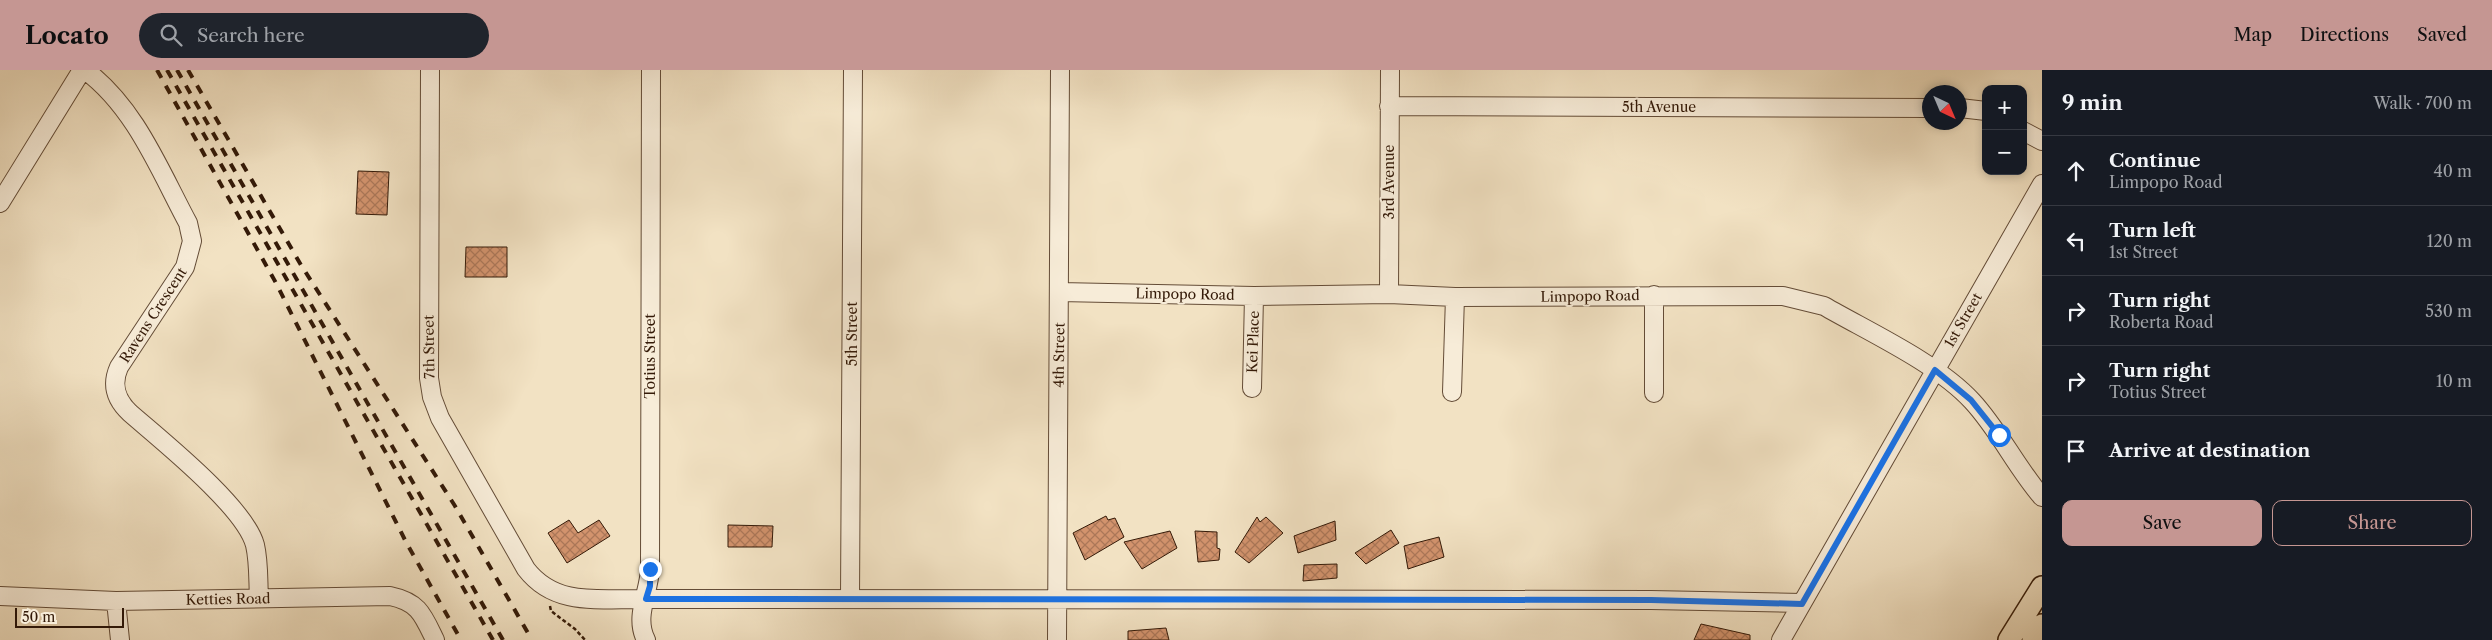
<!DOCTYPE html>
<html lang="en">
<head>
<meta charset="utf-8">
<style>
  :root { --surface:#171b24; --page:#20242c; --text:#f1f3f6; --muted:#9ea1a6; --line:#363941; --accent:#c59692 }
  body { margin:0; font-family:"Libre Caslon Text",serif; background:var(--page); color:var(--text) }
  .controls { position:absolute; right:15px; top:15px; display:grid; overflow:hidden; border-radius:10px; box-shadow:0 2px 8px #0003 }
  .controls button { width:45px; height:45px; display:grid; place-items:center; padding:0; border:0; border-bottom:1px solid var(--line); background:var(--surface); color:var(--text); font:25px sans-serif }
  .compass { position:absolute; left:1922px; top:15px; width:45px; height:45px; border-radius:50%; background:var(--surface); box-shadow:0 2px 8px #0003; rotate:136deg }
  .scale { position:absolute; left:15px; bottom:12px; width:109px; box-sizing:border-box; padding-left:5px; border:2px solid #341a08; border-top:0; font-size:14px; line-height:18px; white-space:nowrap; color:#341a08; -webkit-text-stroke:4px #f7ecd8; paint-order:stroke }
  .stop { position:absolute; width:15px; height:15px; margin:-11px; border:4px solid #1a73e8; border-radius:50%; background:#fff }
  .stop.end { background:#1a73e8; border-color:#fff; box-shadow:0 1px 5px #0008 }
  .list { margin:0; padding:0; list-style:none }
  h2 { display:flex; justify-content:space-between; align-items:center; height:65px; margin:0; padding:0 20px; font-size:21px }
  h2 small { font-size:16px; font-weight:400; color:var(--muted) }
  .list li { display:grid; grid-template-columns:32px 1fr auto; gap:15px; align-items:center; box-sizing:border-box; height:70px; padding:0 20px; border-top:1px solid var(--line) }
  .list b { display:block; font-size:19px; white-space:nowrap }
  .list p { margin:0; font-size:16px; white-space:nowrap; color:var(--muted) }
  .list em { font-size:16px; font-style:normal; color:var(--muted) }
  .actions { display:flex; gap:10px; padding:15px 20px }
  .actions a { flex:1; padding:11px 0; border:1px solid var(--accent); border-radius:10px; text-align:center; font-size:18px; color:var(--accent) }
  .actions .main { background:var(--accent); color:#111 }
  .icon { flex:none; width:28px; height:28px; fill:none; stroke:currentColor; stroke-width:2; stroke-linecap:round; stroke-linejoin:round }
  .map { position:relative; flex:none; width:2042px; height:570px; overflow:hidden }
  header { display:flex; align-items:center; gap:30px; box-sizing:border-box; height:70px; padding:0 25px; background:var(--accent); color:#111 }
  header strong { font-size:24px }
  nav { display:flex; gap:28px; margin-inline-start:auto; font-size:18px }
  .search { width:350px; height:45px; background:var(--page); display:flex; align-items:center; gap:12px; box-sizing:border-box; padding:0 18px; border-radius:28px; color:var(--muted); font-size:19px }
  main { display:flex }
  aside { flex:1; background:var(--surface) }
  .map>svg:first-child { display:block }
</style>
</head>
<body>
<header>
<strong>Locato</strong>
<div class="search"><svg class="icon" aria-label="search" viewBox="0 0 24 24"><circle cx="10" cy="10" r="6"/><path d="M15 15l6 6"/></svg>Search here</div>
<nav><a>Map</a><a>Directions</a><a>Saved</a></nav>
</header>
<main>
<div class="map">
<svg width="2042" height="570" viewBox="0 0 2042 570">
  <defs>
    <pattern id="building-cross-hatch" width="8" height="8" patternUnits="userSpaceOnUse" patternTransform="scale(1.25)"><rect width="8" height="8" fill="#d2936d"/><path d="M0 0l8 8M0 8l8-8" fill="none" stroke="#ab7758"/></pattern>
  </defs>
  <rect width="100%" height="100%" fill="#f2e2c3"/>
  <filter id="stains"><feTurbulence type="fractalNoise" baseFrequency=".004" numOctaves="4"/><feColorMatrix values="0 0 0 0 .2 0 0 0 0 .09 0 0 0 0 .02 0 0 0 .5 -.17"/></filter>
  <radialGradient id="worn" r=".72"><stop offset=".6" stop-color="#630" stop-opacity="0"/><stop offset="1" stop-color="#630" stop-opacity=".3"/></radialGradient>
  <path fill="url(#building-cross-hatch)" stroke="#341a08" d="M358 101 389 102 387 145 356 144Z
    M466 177H507V207H465Z
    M1106 446 1108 450 1115 448 1124 467 1085 490 1073 463Z
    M1257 447 1260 452 1266 447 1283 463 1249 493 1235 482Z
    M569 450 578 463 599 450 610 466 567 493 548 463Z
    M1335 451 1336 470 1298 483 1294 466Z
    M728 455 773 456 772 477H728Z
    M1391 460 1399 473 1366 494 1355 483Z
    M1170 461 1177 478 1142 499 1124 472Z
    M1195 461 1217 462V478L1220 479 1219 490 1198 492Z
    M1439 467 1444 487 1408 499 1404 476Z
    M1337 494V508L1303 511 1304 495Z
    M1701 554 1750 565V570H1694Z
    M1166 558 1169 570H1128V561Z"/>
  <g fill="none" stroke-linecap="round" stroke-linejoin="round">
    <g stroke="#644c37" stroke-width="20">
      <path id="minor" d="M85 0C135 37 159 99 188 153L192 171 185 197 119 297C111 315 116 330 130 343 161 370 245 437 255 475 259 492 258 511 259 528
        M430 0 429 308 432 327 440 348 526 499C556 538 601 528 646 529L1651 530 1802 533
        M1389 36 1930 38
        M1960 38 1986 41
        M2023 61 2042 71
        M0 133 82 0
        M1060 222 1254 226 1389 224 1455 227 1783 226 1824 236C1869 262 1937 293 1972 331 1999 360 2016 397 2042 427
        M1389 224 1390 0
        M1654 225V323
        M1252 318 1254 226
        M1452 322 1455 227
        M0 526 116 531 390 526C419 532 423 545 435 570
        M850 528 853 0
        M116 531 120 570
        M646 570C634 547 649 523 650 499L651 0
        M1057 570 1060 0
        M1781 570 2042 114"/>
    </g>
    <g stroke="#341a08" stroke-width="24">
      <path id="major" d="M2009 570 2042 517
        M2033 570 2042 555"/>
    </g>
    <path stroke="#341a08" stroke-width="2.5" stroke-dasharray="4 2.5" stroke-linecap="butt" d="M550 536 551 541 575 559 585 570"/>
    <use href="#minor" stroke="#f7ecd8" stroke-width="18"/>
    <use href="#major" stroke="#f2e2c3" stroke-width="21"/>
    <path stroke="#341a08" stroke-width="4" stroke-dasharray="9 9" stroke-linecap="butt" d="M157 0 276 213 406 472 461 570
      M167 0 493 570
      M177 0 503 570
      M188 0 301 195 455 436 532 570"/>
  </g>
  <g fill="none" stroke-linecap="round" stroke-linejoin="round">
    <path stroke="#1a73e8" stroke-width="6" d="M650 499V516L646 529 1651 530 1802 534 1935 300 1971 330 1999 365"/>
  </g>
  <g text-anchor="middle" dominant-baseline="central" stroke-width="4" stroke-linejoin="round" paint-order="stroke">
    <g font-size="14" fill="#341a08" stroke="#f7ecd8">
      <text x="1659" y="37">5th Avenue</text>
      <text transform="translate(1389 112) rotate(-90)">3rd Avenue</text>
      <text transform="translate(1185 224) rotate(1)">Limpopo Road</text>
      <text transform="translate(1590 226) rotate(-1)">Limpopo Road</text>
      <text transform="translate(153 245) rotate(-57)">Ravens Crescent</text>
      <text transform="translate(1963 250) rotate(-60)">1st Street</text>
      <text transform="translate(852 264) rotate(-90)">5th Street</text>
      <text transform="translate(1253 272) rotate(-88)">Kei Place</text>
      <text transform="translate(429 277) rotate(-91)">7th Street</text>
      <text transform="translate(1059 285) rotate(-89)">4th Street</text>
      <text transform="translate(650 286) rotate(-90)">Totius Street</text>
      <text transform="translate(228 529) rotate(-1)">Ketties Road</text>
    </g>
  </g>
  <rect width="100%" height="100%" filter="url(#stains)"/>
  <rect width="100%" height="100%" fill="url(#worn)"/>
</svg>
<div class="controls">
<button>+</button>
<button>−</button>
</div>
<svg class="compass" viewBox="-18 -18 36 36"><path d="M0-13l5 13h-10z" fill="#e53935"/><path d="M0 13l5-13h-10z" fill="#9ea1a6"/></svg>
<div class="scale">50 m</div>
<div class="stop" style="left:1999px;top:365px"></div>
<div class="stop end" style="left:650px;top:499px"></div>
</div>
<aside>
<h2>9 min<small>Walk · 700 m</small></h2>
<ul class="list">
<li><svg class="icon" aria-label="ahead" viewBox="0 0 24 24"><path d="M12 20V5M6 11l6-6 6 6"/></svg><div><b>Continue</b><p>Limpopo Road</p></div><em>40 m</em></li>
<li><svg class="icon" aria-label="left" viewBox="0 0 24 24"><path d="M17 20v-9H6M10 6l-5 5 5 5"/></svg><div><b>Turn left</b><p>1st Street</p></div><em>120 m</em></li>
<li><svg class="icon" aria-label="right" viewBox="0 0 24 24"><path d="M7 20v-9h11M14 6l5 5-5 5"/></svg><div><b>Turn right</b><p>Roberta Road</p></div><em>530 m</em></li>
<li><svg class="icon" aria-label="right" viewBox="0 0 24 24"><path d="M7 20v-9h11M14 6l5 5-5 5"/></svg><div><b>Turn right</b><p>Totius Street</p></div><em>10 m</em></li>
<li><svg class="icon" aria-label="arrive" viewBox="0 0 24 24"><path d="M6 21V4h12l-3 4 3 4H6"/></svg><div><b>Arrive at destination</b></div></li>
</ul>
<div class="actions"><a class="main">Save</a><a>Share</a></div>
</aside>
</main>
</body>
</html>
